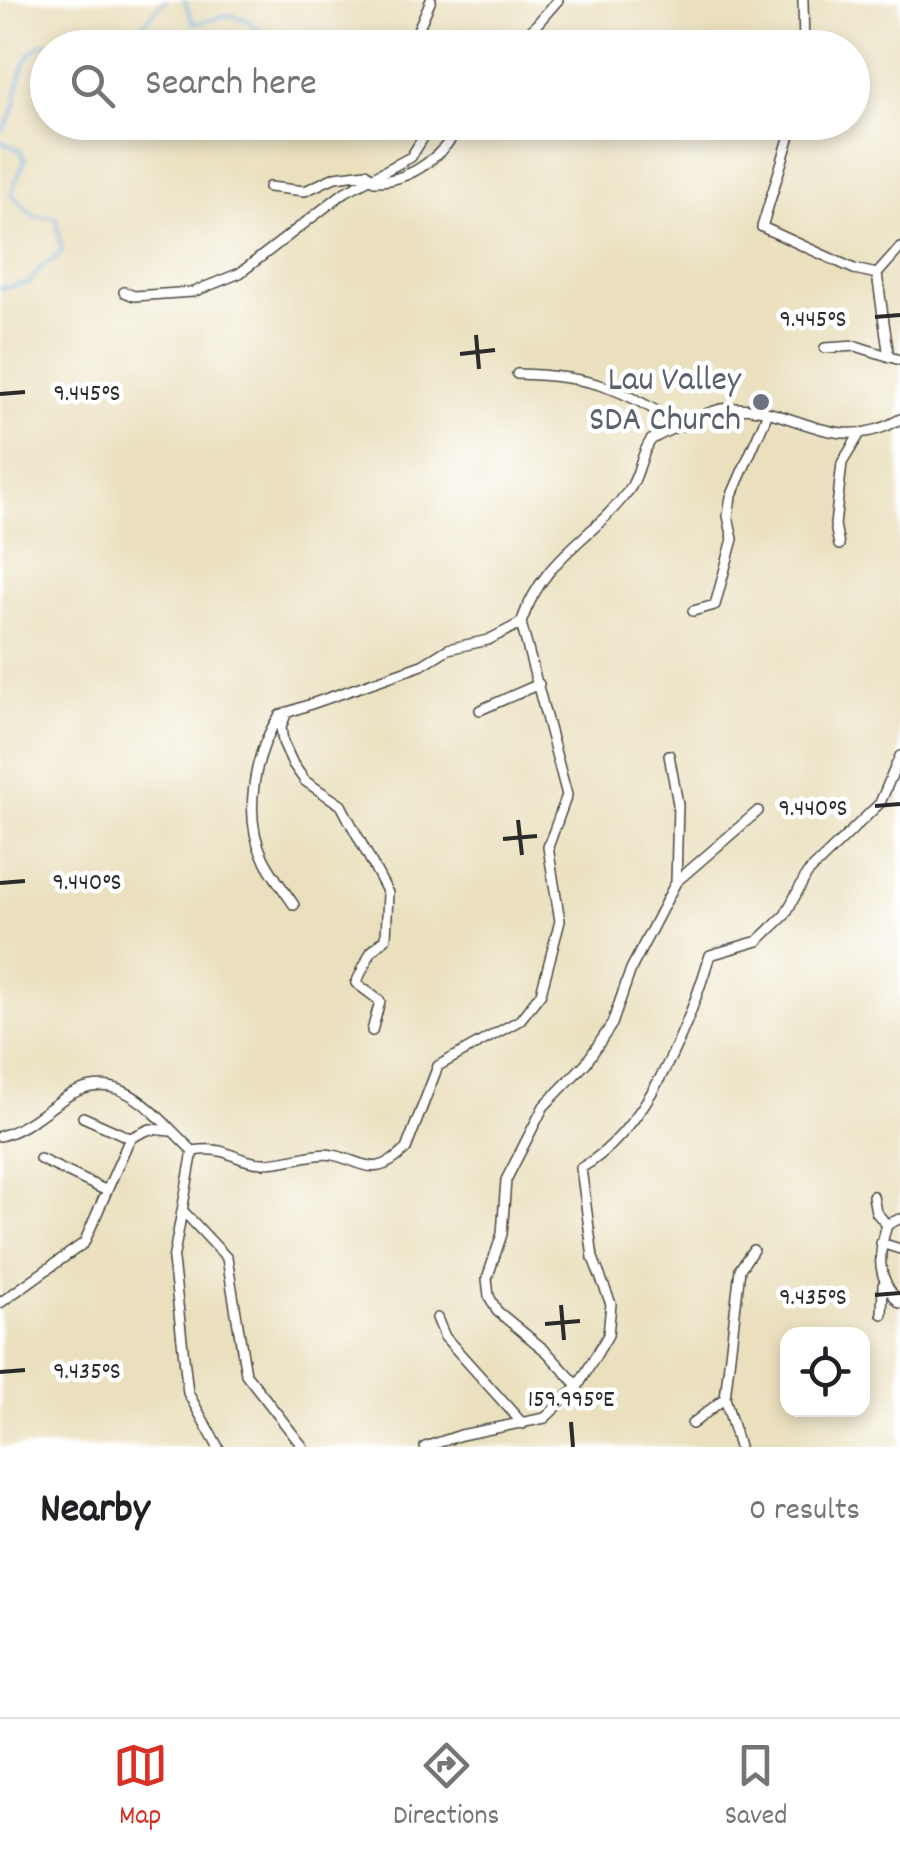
<!DOCTYPE html>
<html lang="en">
<head>
<meta charset="utf-8">
<style>
  :root { --surface:#fff; --page:#f6f6f6; --text:#202124; --muted:#757577; --line:#e0e0e0; --accent:#d93025 }
  body { margin:0; font-family:Dekko,sans-serif; background:var(--page); color:var(--text) }
  .controls { position:absolute; right:30px; bottom:30px; display:grid; overflow:hidden; border-radius:20px; box-shadow:0 5px 15px #0003 }
  .controls button { width:90px; height:90px; display:grid; place-items:center; padding:0; border:0; border-bottom:2px solid var(--line); background:var(--surface); color:var(--text); font:50px sans-serif }
  .list { margin:0; padding:0; list-style:none }
  h2 { display:flex; justify-content:space-between; align-items:center; height:130px; margin:0; padding:0 40px; font-size:42px }
  h2 small { font-size:32px; font-weight:400; color:var(--muted) }
  .icon { flex:none; width:55px; height:55px; fill:none; stroke:currentColor; stroke-width:2; stroke-linecap:round; stroke-linejoin:round }
  .map { position:relative; flex:none; width:900px; height:1447px; overflow:hidden }
  .search { position:absolute; background:var(--surface); box-shadow:0 5px 15px #0003; left:30px; right:30px; top:30px; height:110px; display:flex; align-items:center; gap:25px; box-sizing:border-box; padding:0 35px; border-radius:55px; color:var(--muted); font-size:38px }
  .sheet { height:270px; background:var(--surface) }
  nav { display:flex; justify-content:space-around; align-items:center; box-sizing:border-box; height:140px; border-top:2px solid var(--line); background:var(--surface); font-size:28px; color:var(--muted) }
  nav a { display:grid; justify-items:center; gap:5px }
  nav .on { color:var(--accent) }
  .map>svg:first-child { display:block }
</style>
</head>
<body>
<div class="map">
<svg width="900" height="1447" viewBox="0 0 900 1447">
  <rect width="100%" height="100%" fill="#fff"/>
  <filter id="ink" filterUnits="userSpaceOnUse"><feTurbulence type="fractalNoise" baseFrequency=".01" numOctaves="2"/><feDisplacementMap in="SourceGraphic" scale="20" xChannelSelector="R" yChannelSelector="G"/><feConvolveMatrix kernelMatrix="1 2 1 2 8 2 1 2 1" color-interpolation-filters="sRGB"/></filter>
  <filter id="wash" filterUnits="userSpaceOnUse"><feTurbulence type="fractalNoise" baseFrequency=".0048" numOctaves="4" result="noise"/><feDisplacementMap in="SourceGraphic" scale="40" xChannelSelector="R" yChannelSelector="G"/><feGaussianBlur stdDeviation="2.25" result="paint"/><feColorMatrix in="noise" values="0 0 0 0 0 0 0 0 0 0 0 0 0 0 0 0 0 1.4 0 .05"/><feComposite in="paint" operator="in"/></filter>
  <g filter="url(#wash)">
    <rect width="100%" height="100%" fill="#eae0be"/>
    <g fill="none" stroke-linecap="round" stroke-linejoin="round">
      <path stroke="#76b3e8" stroke-width="2.5" d="M184 0 194 24 229 15 247 20 283 48
        M141 48 139 29 165 0
        M0 132C28 109 6 52 51 42L60 48
        M0 141 20 150 25 160 11 194 34 216 56 217 62 251C54 264 43 258 30 283L0 288"/>
    </g>
  </g>
  <g filter="url(#ink)">
    <g fill="none" stroke-linecap="round" stroke-linejoin="round">
      <g stroke="#484641" stroke-width="12">
        <path id="minor" d="M803 0 804 48
          M410 48 431 0
          M516 48 558 0
          M794 122 762 227 854 269 877 274 900 248
          M269 187 305 191 335 177 366 173 374 181C412 182 445 154 462 122
          M877 274 889 357
          M124 292 134 296 193 292 240 273 345 192 411 157 433 122
          M825 348 856 346 900 360
          M517 374C592 376 618 387 682 426
          M839 545 835 525 842 463 859 435
          M693 611 715 605 733 539 728 516 731 497 767 415
          M480 710 539 684
          M287 712 281 727 283 742 293 764 305 781 341 805 388 893 386 938 371 952 356 983 380 1001 372 1031
          M669 755 678 804 676 882
          M294 905C284 890 272 875 264 859 242 816 254 753 280 715L422 665 448 649 488 640 521 623
          M83 1117 130 1138
          M0 1136C23 1130 40 1115 60 1101 118 1060 152 1113 193 1151
          M193 1151C230 1145 233 1162 262 1163 283 1164 317 1151 333 1155 365 1162 374 1180 406 1149L438 1066 520 1020 541 993 560 921 548 847 567 795 521 623C545 554 591 541 629 490 640 475 640 455 651 440 662 433 709 411 722 409 786 399 833 460 900 419
          M193 1151 173 1260 188 1393 218 1447
          M40 1159 107 1191
          M873 1196 876 1212 887 1225
          M184 1212 227 1258 246 1374 303 1447
          M899 1219 887 1225C877 1256 877 1279 900 1303
          M881 1243 900 1249
          M0 1303 84 1243 130 1138 150 1129 171 1131
          M882 1314 883 1285
          M437 1318 445 1337 523 1424
          M578 1386 547 1352 497 1311 489 1296 487 1279 502 1234 506 1180 544 1106 586 1063 612 1024 631 969 676 882 758 811
          M692 1424 725 1398
          M425 1447 461 1435 545 1418 578 1386 608 1335 611 1304 593 1258 581 1168C647 1131 689 1025 710 955L758 941 785 915 807 874 880 803 900 756
          M739 1447 725 1398 740 1269 753 1250"/>
      </g>
      <use href="#minor" stroke="#fff" stroke-width="9"/>
    </g>
  </g>
  <path fill="none" stroke="#2b2b2b" stroke-width="4" d="M875 317 900 315M476 335 479 369M460 354 495 350M0 394 25 392M875 806 900 804M518 820 522 855M503 839 537 836M0 883 25 881M875 1295 900 1293M561 1305 564 1340M545 1324 580 1321M0 1372 25 1370M571 1422 573 1447"/>
  <circle fill="#6b7280" stroke="#fff" stroke-width="4" cx="761" cy="402" r="10"/>
  <g text-anchor="middle" dominant-baseline="central" stroke-width="9" stroke-linejoin="round" paint-order="stroke">
    <g font-size="35" fill="#5b616d" stroke="#fff" text-anchor="end">
      <text x="741" y="382">Lau Valley<tspan x="741" dy="40">SDA Church</tspan></text>
    </g>
  </g>
  <g font-size="25" text-anchor="middle" fill="#2b2b2b" stroke="#fff" stroke-width="9" stroke-linejoin="round" paint-order="stroke">
    <text x="813" y="326">9.445°S</text>
    <text x="87" y="400">9.445°S</text>
    <text x="813" y="815">9.440°S</text>
    <text x="87" y="889">9.440°S</text>
    <text x="813" y="1304">9.435°S</text>
    <text x="87" y="1378">9.435°S</text>
    <text x="571" y="1406">159.995°E</text>
  </g>
</svg>
<div class="controls">
<button><svg class="icon" aria-label="locate" viewBox="0 0 24 24"><circle cx="12" cy="12" r="6"/><path d="M12 2v4M12 18v4M2 12h4M18 12h4"/></svg></button>
</div>
<div class="search"><svg class="icon" aria-label="search" viewBox="0 0 24 24"><circle cx="10" cy="10" r="6"/><path d="M15 15l6 6"/></svg>Search here</div>
</div>
<section class="sheet">
<h2>Nearby<small>0 results</small></h2>
<ul class="list">
</ul>
</section>
<nav>
<a class="on"><svg class="icon" aria-label="map" viewBox="0 0 24 24"><path d="M3 6l6-2 6 2 6-2v14l-6 2-6-2-6 2zM9 4v14M15 6v14"/></svg>Map</a>
<a><svg class="icon" aria-label="directions" viewBox="0 0 24 24"><path d="M12 3l9 9-9 9-9-9zM9 14v-3h6M13 9l2 2-2 2"/></svg>Directions</a>
<a><svg class="icon" aria-label="saved" viewBox="0 0 24 24"><path d="M7 4h10v16l-5-4-5 4z"/></svg>Saved</a>
</nav>
</body>
</html>
